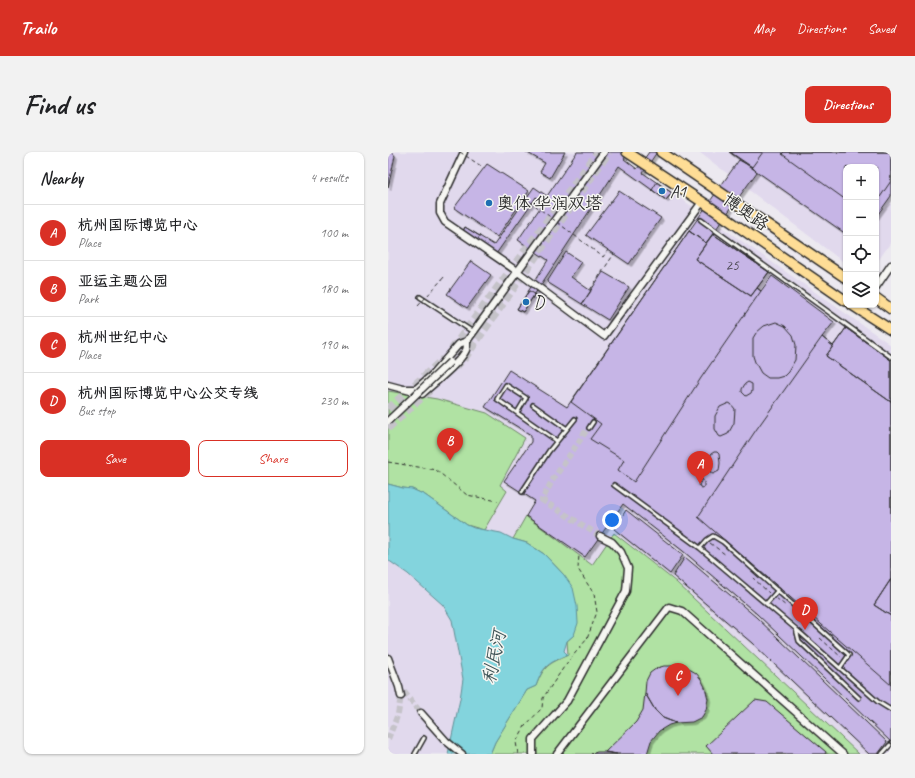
<!DOCTYPE html>
<html lang="en">
<head>
<meta charset="utf-8">
<style>
  :root { --surface:#fff; --page:#f2f2f2; --text:#202124; --muted:#757577; --line:#e0e0e0; --accent:#d93025 }
  body { margin:0; font-family:Caveat,"LXGW WenKai TC",sans-serif; background:var(--page); color:var(--text) }
  .controls { position:absolute; right:12px; top:12px; display:grid; overflow:hidden; border-radius:8px; box-shadow:0 1px 3px #0004 }
  .controls button { width:36px; height:36px; display:grid; place-items:center; padding:0; border:0; border-bottom:1px solid var(--line); background:var(--surface); color:var(--text); font:20px sans-serif }
  .you { position:absolute; left:224px; top:368px; width:14px; height:14px; margin:-10px; border:3px solid #fff; border-radius:50%; background:#1a73e8; box-shadow:0 0 0 6px #1a73e833 }
  .badge { display:grid; place-items:center; width:26px; height:26px; border-radius:50%; background:var(--accent); color:#fff; font-size:13px; font-weight:700 }
  .pin { position:absolute; translate:-50% -33px; filter:drop-shadow(0 1px 2px #0008) }
  .pin::after { content:''; position:absolute; top:21px; width:14px; height:12px; background:inherit; clip-path:polygon(0 0,100% 0,50% 100%) }
  .list { margin:0; padding:0; list-style:none }
  h2 { display:flex; justify-content:space-between; align-items:center; height:52px; margin:0; padding:0 16px; font-size:17px }
  h2 small { font-size:13px; font-weight:400; color:var(--muted) }
  .list li { display:grid; grid-template-columns:26px 1fr auto; gap:12px; align-items:center; box-sizing:border-box; height:56px; padding:0 16px; border-top:1px solid var(--line) }
  .list b { display:block; font-size:15px; white-space:nowrap }
  .list p { margin:0; font-size:13px; white-space:nowrap; color:var(--muted) }
  .list em { font-size:13px; font-style:normal; color:var(--muted) }
  .actions { display:flex; gap:8px; padding:12px 16px }
  .actions a { flex:1; padding:9px 0; border:1px solid var(--accent); border-radius:8px; text-align:center; font-size:14px; color:var(--accent) }
  .actions .main { background:var(--accent); color:#fff }
  .icon { flex:none; width:22px; height:22px; fill:none; stroke:currentColor; stroke-width:2; stroke-linecap:round; stroke-linejoin:round }
  .map { position:relative; flex:none; width:503px; height:602px; overflow:hidden; border-radius:8px }
  header { display:flex; align-items:center; gap:24px; box-sizing:border-box; height:56px; padding:0 20px; background:var(--accent); color:#fff }
  header strong { font-size:19px }
  nav { display:flex; gap:22px; margin-inline-start:auto; font-size:14px }
  .intro { display:flex; align-items:center; justify-content:space-between; box-sizing:border-box; height:96px; padding:0 24px }
  h1 { margin:0; font-size:28px }
  .button { padding:10px 18px; border-radius:8px; background:var(--accent); color:#fff; font-size:14px; font-weight:700 }
  main { display:flex; gap:24px; padding:0 24px }
  aside { flex:1; background:var(--surface); border-radius:8px; box-shadow:0 1px 3px #0004 }
  .map>svg:first-child { display:block }
</style>
</head>
<body>
<header>
<strong>Trailo</strong>
<nav><a>Map</a><a>Directions</a><a>Saved</a></nav>
</header>
<div class="intro"><h1>Find us</h1><a class="button">Directions</a></div>
<main>
<aside>
<h2>Nearby<small>4 results</small></h2>
<ul class="list">
<li><span class="badge">A</span><div><b>杭州国际博览中心</b><p>Place</p></div><em>100 m</em></li>
<li><span class="badge">B</span><div><b>亚运主题公园</b><p>Park</p></div><em>180 m</em></li>
<li><span class="badge">C</span><div><b>杭州世纪中心</b><p>Place</p></div><em>190 m</em></li>
<li><span class="badge">D</span><div><b>杭州国际博览中心公交专线</b><p>Bus stop</p></div><em>230 m</em></li>
</ul>
<div class="actions"><a class="main">Save</a><a>Share</a></div>
</aside>
<div class="map">
<svg width="503" height="602" viewBox="0 0 503 602">
  <defs>
    <filter id="shadow"><feDropShadow dx="2.5" dy="2.5" stdDeviation="0" flood-color="#0004"/></filter>
  </defs>
  <rect width="100%" height="100%" fill="#ece9f0"/>
  <filter id="ink" filterUnits="userSpaceOnUse"><feTurbulence type="fractalNoise" baseFrequency=".025" numOctaves="2"/><feDisplacementMap in="SourceGraphic" scale="8" xChannelSelector="R" yChannelSelector="G"/><feConvolveMatrix kernelMatrix="1 2 1 2 8 2 1 2 1" color-interpolation-filters="sRGB"/></filter>
  <g filter="url(#ink)">
    <path fill="#e1d9ed" d="M0 0H226L503 193V602H0Z
      M311 0H503V90L488 112V15H458V112Z"/>
    <path fill="#b0e2a3" stroke="#6e8667" d="M0 239 49 247 99 261 137 286 112 333 119 339 96 378 79 373 37 343 24 337 15 336 0 332Z
      M138 364 204 413 226 381 288 430 471 602H102L107 590 139 538 148 534C156 513 161 512 180 503L179 489 186 483 176 423 156 402 139 391 125 387Z"/>
    <path fill="#83d4dd" stroke="#609096" d="M0 332 15 336 24 337 37 343 79 373 86 376 113 381 125 387 139 391 156 402 176 423 185 436 189 454 190 471 186 483 179 489 176 499 180 503C160 511 155 514 148 534L139 538 107 590 102 602H60L72 547 75 527 64 468 55 453 20 422 0 408Z"/>
    <path fill="#c6b5e6" stroke="#2b2b2b" filter="url(#shadow)" d="M0 0H4L7 4 0 36Z
      M138 0H177L162 26 152 20 157 11Z
      M189 0H241L236 7 249 17 261 0H269L255 21 284 41 278 48 231 14 135 160 129 157 160 108 130 88 156 50 148 45 108 102 74 81 77 75 106 93 146 35 159 44Z
      M341 0H503V44L488 65V15H458V82Z
      M342 0H375L364 15Z
      M396 0H503V29L488 51V15H458V48L394 2Z
      M351 8 364 15 369 20 318 91 301 79Z
      M99 12 141 39 109 85 66 56Z
      M269 30 284 41 278 48 264 38Z
      M231 39 273 66 241 112 198 83Z
      M77 75 92 84 88 90 74 81Z
      M301 79 318 91 307 107 363 144 369 136 373 139 313 226 246 330 230 318 236 308 202 287 213 272 183 250Z
      M301 79 318 91 325 82 381 120 369 136 373 139 384 124 446 170 434 185 445 194 458 176 503 208V590L369 462 295 399 235 352 197 405 138 364 147 349 116 329 143 290V283L97 255 121 218 179 255Z
      M325 82 381 120 363 144 307 107Z
      M178 100 193 110 183 125 203 139 194 152 159 130Z
      M83 109 103 123 79 156 59 142Z
      M215 120 241 135 220 168 194 152Z
      M141 139 147 142 135 160 129 157Z
      M388 170 397 174 405 183 408 193 407 208 400 220 396 224 389 226H380L373 221 367 210 365 204V186L368 181 376 174Z
      M458 176 503 208V250L438 204Z
      M434 185 445 194 438 204 503 250V427L486 453 503 464V533L310 365 368 278Z
      M360 230 364 232V239L363 241 358 244 354 240V237L357 232Z
      M341 251 343 252 347 257 346 271 340 282 333 285 331 284 327 277V264L332 255Z
      M326 300H329L331 302 332 311 331 319 325 322 323 321 321 315 323 302Z
      M314 327 316 330V335L314 336 312 335 311 333Z
      M238 358 295 403 282 422 226 377Z
      M297 405 368 465 499 590 490 602H481L364 491 285 424Z
      M503 427V464L486 453Z
      M276 514H287L301 517 308 521 313 527 317 535 320 547 318 558 314 565 304 570 288 571 275 566 267 558 257 541 258 529 262 521 269 516Z
      M257 541 267 558 275 566 288 571 281 573 271 579 263 589 259 602H229L217 600 248 570 255 558Z
      M367 548 379 550 438 600 437 602H325L318 594Z
      M209 600H217L229 602H203Z"/>
    <g fill="none" stroke-linecap="round" stroke-linejoin="round">
      <path stroke="#c5c3c9" stroke-width="6" stroke-dasharray="6 3" stroke-linecap="butt" d="M62 210 79 189
        M198 279 164 329 154 348 212 384
        M16 540 33 561
        M0 587 10 562 13 544"/>
      <path stroke="#c5c3c9" stroke-width="8" stroke-dasharray="8 4" stroke-linecap="butt" d="M64 197 210 0
        M67 215 76 207 221 0
        M0 257 55 207
        M0 276 42 238"/>
      <g stroke="#2b2b2b" stroke-width="6">
        <path id="service" d="M313 68 503 205
          M32 145 85 180
          M145 253 179 277
          M129 261 138 246 118 233 109 247 169 289
          M201 276 205 270
          M226 333 312 396 408 477 490 550 503 558
          M134 340 161 299 187 267
          M312 396 319 388 325 384 335 390 461 503 452 516
          M378 452 390 438
          M408 477 411 489 471 546
          M27 602 36 586
          M494 602 502 593"/>
      </g>
      <g stroke="#2b2b2b" stroke-width="9">
        <path id="minor" d="M76 0 52 52V61L57 70 130 120 216 184 314 50
          M488 135 503 113
          M79 189 71 192 44 223 28 237H15L34 242C45 232 72 211 78 198 79 196 79 191 79 189L216 0
          M0 233 15 237
          M0 506 11 535 13 544
          M33 561 58 589 74 602
          M145 602V587L179 549 238 439 240 416 233 400 224 390 212 384
          M169 602 281 455 294 459 455 602"/>
      </g>
      <g stroke="#2b2b2b" stroke-width="12">
        <path id="primary" d="M239 0 322 55 458 149
          M273 0 458 126
          M488 146 503 157
          M464 153 503 178"/>
      </g>
      <path stroke="#2b2b2b" stroke-width="1" stroke-dasharray="4 3" stroke-linecap="butt" d="M202 138 226 102
        M0 310 48 318 79 343 110 349
        M322 391 338 403
        M364 425 381 441
        M388 446 398 454
        M432 486 453 505
        M130 602 128 590 137 574 154 556 155 546 178 512 199 487 209 460 206 442 190 417 191 403"/>
      <use href="#service" stroke="#f6f6f2" stroke-width="3"/>
      <use href="#minor" stroke="#f6f6f2" stroke-width="6"/>
      <use href="#primary" stroke="#fedd96" stroke-width="9"/>
      <g stroke="#2b2b2b" stroke-width="9" stroke-linecap="butt">
        <path id="minor-bridge" d="M0 269 62 210"/>
      </g>
      <path stroke="#2b2b2b" stroke-width="1" stroke-dasharray="4 3" stroke-linecap="butt" d="M72 0 96 16
        M136 45 215 105 220 98
        M30 154 57 124"/>
      <use href="#minor-bridge" stroke="#f6f6f2" stroke-width="6"/>
    </g>
  </g>
  <g fill="#1f6fb2" stroke="#f6f6f2" stroke-width="1.5">
    <circle cx="274" cy="39" r="4"/>
    <circle cx="101" cy="51" r="4"/>
    <circle cx="138" cy="150" r="4"/>
  </g>
  <g text-anchor="middle" dominant-baseline="central" stroke-width="3" stroke-linejoin="round" paint-order="stroke">
    <g font-size="15" fill="#524e5a">
      <text x="344" y="113">25</text>
    </g>
    <g font-size="17" fill="#2b2b2b" stroke="#f6f6f2" text-anchor="start">
      <text x="282" y="39">A1</text>
      <text x="109" y="51">奥体·华润双塔</text>
      <text x="146" y="150">D</text>
    </g>
    <g font-size="17" fill="#2b2b2b" stroke="#f6f6f2">
      <text transform="translate(358 60) rotate(35)">博奥路</text>
    </g>
    <g font-size="18" font-style="italic" fill="#415558" stroke="#f6f6f2">
      <text transform="translate(106 505) rotate(-78)">利民河</text>
    </g>
  </g>
</svg>
<div class="controls">
<button>+</button>
<button>−</button>
<button><svg class="icon" aria-label="locate" viewBox="0 0 24 24"><circle cx="12" cy="12" r="6"/><path d="M12 2v4M12 18v4M2 12h4M18 12h4"/></svg></button>
<button><svg class="icon" aria-label="layers" viewBox="0 0 24 24"><path d="M12 4l9 5-9 5-9-5zM3 14l9 5 9-5"/></svg></button>
</div>
<div class="you"></div>
<div class="pin badge" style="left:312px;top:332px">A</div>
<div class="pin badge" style="left:62px;top:309px">B</div>
<div class="pin badge" style="left:290px;top:544px">C</div>
<div class="pin badge" style="left:417px;top:478px">D</div>
</div>
</main>
</body>
</html>
